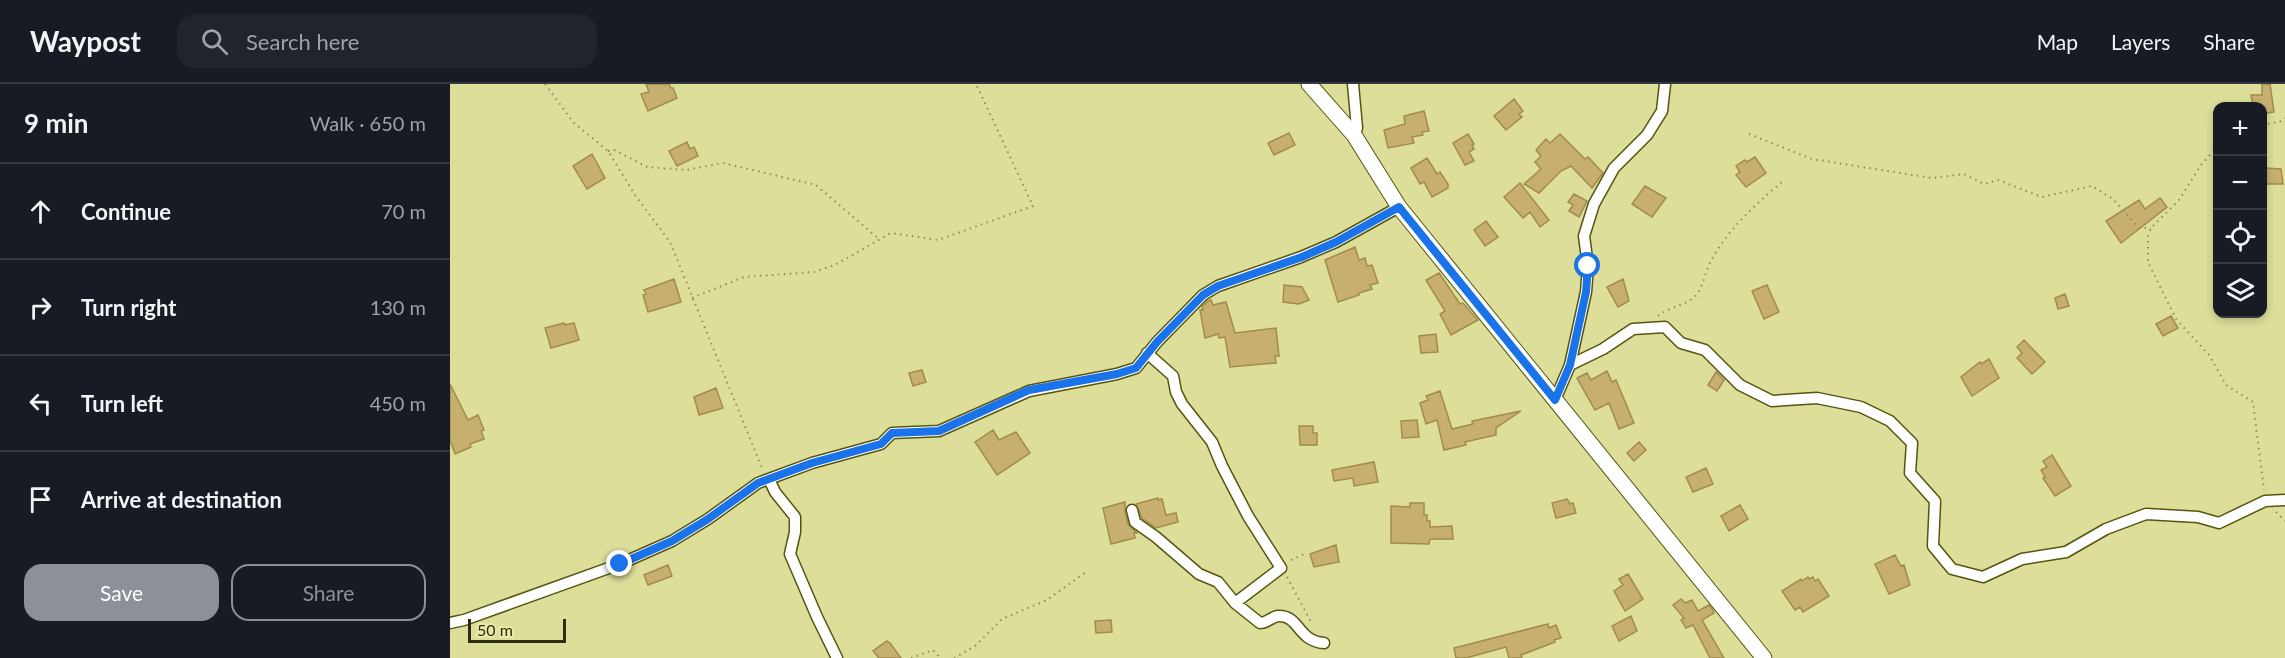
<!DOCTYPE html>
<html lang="en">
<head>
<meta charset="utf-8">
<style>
  :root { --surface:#171b24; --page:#20242c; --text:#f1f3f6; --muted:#9ea1a6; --line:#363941; --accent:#8c9099 }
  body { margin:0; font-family:Lato,sans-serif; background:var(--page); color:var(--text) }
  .controls { position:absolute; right:18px; top:18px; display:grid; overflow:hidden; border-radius:12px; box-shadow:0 3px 9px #0003 }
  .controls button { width:54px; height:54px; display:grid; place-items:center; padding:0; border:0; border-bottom:2px solid var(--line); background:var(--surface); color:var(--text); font:30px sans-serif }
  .scale { position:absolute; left:18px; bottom:15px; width:98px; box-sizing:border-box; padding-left:6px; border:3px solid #2d2d12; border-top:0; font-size:16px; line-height:21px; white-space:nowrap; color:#2d2d12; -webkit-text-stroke:4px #e9eba7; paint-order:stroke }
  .stop { position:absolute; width:18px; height:18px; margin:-14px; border:4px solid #1a73e8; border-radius:50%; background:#fff }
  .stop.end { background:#1a73e8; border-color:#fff; box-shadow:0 2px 6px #0008 }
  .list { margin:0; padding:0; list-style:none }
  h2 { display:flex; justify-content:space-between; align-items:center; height:78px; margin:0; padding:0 24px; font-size:26px }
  h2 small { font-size:20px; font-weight:400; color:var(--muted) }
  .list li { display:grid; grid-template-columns:39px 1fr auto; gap:18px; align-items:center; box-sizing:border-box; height:96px; padding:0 24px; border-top:2px solid var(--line) }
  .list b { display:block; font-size:22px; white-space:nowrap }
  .list em { font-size:20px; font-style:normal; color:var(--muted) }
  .actions { display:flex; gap:12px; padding:18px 24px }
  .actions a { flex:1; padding:14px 0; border:2px solid var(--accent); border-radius:18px; text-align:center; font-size:21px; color:var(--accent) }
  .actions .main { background:var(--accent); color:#fff }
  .icon { flex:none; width:33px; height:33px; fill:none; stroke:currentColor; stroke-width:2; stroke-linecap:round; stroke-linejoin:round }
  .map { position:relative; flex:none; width:1835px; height:574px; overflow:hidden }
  header { display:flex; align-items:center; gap:36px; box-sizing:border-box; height:84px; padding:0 30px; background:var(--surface); border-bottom:2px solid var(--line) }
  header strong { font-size:28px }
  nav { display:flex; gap:33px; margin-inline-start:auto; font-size:21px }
  .search { width:420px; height:54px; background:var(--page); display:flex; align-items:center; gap:15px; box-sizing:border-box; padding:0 21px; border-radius:18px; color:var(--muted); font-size:22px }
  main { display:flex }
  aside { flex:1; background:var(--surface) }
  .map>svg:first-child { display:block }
</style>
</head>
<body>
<header>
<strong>Waypost</strong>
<div class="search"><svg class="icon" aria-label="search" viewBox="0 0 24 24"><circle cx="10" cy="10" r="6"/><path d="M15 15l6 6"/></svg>Search here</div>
<nav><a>Map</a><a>Layers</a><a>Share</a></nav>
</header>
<main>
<aside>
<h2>9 min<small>Walk · 650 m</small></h2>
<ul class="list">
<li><svg class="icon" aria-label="ahead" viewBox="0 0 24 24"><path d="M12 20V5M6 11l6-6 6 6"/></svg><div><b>Continue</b></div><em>70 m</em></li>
<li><svg class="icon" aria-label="right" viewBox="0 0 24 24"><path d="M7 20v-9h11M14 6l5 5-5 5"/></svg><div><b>Turn right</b></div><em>130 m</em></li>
<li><svg class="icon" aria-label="left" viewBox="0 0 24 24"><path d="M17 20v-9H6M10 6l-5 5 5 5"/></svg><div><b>Turn left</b></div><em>450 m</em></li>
<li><svg class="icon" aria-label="arrive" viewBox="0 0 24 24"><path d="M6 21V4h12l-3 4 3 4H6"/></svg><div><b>Arrive at destination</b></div></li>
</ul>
<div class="actions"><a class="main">Save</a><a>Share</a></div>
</aside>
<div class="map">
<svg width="1835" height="574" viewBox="0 0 1835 574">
  <rect width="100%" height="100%" fill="#dcde9a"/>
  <path fill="#c7af6f" stroke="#a38b4c" stroke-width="1.5" d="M196 0H219L221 4H223L227 14 198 27 191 10 199 8Z
    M1812 0H1820L1824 28 1812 30V22H1803L1801 11H1812Z
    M1064 15 1073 27 1069 30 1072 33 1056 46 1044 32Z
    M974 27 979 47 972 48 973 51 962 53 964 59 938 64 934 46 955 40 954 32Z
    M839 49 845 61 824 71 818 59Z
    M1018 50 1024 60 1022 61 1024 65 1019 68 1024 77 1015 81 1003 59Z
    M1110 50 1135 75 1138 73 1153 89 1142 104 1121 82 1111 87 1089 109 1074 100 1091 85 1085 78 1091 72 1086 66 1096 55 1100 59Z
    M237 58 240 65 244 63 248 72 227 82 219 67Z
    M142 70 155 94 137 105 123 82Z
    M1305 73 1316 89 1296 103 1286 91 1290 88 1286 82 1295 76 1297 78Z
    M977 74 987 90 990 88 998 100V104L982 113 974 98 970 100 961 84Z
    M1816 84 1831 85 1833 100H1816Z
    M1070 99 1099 136 1090 143 1080 128 1073 134 1054 113Z
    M1195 102 1216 114 1202 133 1182 120Z
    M1124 110 1137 117 1129 133 1119 127 1123 121 1118 118Z
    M1710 114 1717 123 1671 159 1656 137 1689 116 1695 125Z
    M1036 137 1048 153 1035 162 1024 146Z
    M905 163 909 176 915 174 917 182 922 181 928 199 920 201 922 205 909 209V211L888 218 875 176Z
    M989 189 1010 220 1013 219 1028 236 1001 251 990 230 995 227 976 196Z
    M224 195 231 218 198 228 193 211 196 210 194 206Z
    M1173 195 1179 217 1168 223 1157 203Z
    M834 201 852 203 859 216 849 220 833 218Z
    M1317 201 1329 228 1314 235 1302 207Z
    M1615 210 1619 222 1608 225 1605 214Z
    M761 216 763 221 776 218 785 249 826 244 829 272H825L826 279 780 283 775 253 769 254 768 250 755 254 750 226H753L752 223 758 217Z
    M1721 232 1728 244 1713 252 1706 240Z
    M114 239 115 241 124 239 129 256 101 264 95 244Z
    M986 250 988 268 971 269 969 252Z
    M1574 256 1595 278 1582 290 1567 274 1572 269 1567 263Z
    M1539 275 1549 294 1522 312 1511 293 1530 278 1531 280Z
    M472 286 476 298 463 302 459 289Z
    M1157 287 1162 298 1166 296 1184 339 1169 345 1159 319 1145 326 1127 294 1137 289 1141 296Z
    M1266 288 1274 296 1267 307 1258 301Z
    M0 300 18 336 28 331 34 346 31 347 34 355 20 360 21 363 5 370 0 356Z
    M266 304 273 324 249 331 244 313Z
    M990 307 1002 345 1023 340 1022 337 1071 327 1046 344V351L1015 358 1016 361 994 366 987 336 976 340 970 319 978 316 976 312Z
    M967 336 969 353 952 354 951 337Z
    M849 342H863V349H867V361H850Z
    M543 346 549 356 566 348 580 369 547 391 525 358Z
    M1189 358 1196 366 1184 377 1177 369Z
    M1602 371 1621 402 1605 412 1593 394 1595 393 1591 386 1597 383 1593 377Z
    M924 378 928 398 904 402 903 394 884 397 882 386Z
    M1256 384 1263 400 1243 408 1236 393Z
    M708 414V416L712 415 716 431 726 429 728 438 706 444 692 434 686 420Z
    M1117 415 1120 420 1123 419 1126 429 1106 434 1102 419Z
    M675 418V427L678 440 687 449H684L685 454 661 460 653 424Z
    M960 419H974V431H977V437H980V443L1002 442 1003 455H980L979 460 941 459V422L960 423Z
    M1290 421 1298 435 1279 447 1271 432Z
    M886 461 889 478 864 483 860 470Z
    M1445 471 1451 482 1454 481 1460 501 1439 510 1425 480Z
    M218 481 222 492 198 501 194 491Z
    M1178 490 1193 515 1175 527 1164 507 1173 501 1169 495Z
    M1358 493 1359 495 1363 493 1365 497 1368 495 1379 512 1353 528 1350 523 1345 526 1332 507 1351 495 1352 497Z
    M1231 515 1235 519 1242 516 1248 527 1259 521 1263 526 1264 529 1252 536 1274 574H1260L1243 541 1236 544 1231 536 1234 534 1223 521Z
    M1181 532 1187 547 1169 557 1162 542Z
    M661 536 662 548 646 549 645 537Z
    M1098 540 1099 544 1106 541 1111 554 1104 556 1105 558 1071 571 1072 574H1059L1056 563 1016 574H1006L1004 564Z
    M437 557 440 559 451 574H429L423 567Z"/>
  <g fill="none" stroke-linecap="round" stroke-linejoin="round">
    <g stroke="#55550e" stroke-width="13">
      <path id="street" d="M903 0 907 44 904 51
        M697 269 723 292 726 308 732 320 762 358 772 382 798 432 831 484 785 519
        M1120 281 1153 265 1183 245 1215 243 1231 259 1255 266 1290 301 1322 317 1367 314 1411 323 1440 337 1462 359 1460 389 1485 417 1483 462 1502 485 1533 493 1572 475 1616 468 1656 445 1696 430 1748 433 1769 439 1815 417 1835 416
        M1105 316 1120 281 1136 208 1138 182 1134 152 1144 120 1164 84 1197 51 1212 27 1215 0
        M319 395 325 408 345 433V448L340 470 367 533 387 574
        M682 426 685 438 689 441 706 453 749 490 768 498 785 519 810 539C817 539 821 533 828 532 850 531 847 557 874 559
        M0 539 14 536 170 480 222 457 258 435 308 399 362 379 431 360 442 349 489 347 579 307 667 290 686 284 707 258 753 211 768 202 851 173 886 158 949 123"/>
    </g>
    <g stroke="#55550e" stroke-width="17">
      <path id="secondary" d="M859 0 904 51 949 123 1314 574"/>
    </g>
    <path stroke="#8d8e5d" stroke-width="2" stroke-dasharray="1.5 4.5" stroke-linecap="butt" d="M95 0 123 38 158 67 185 111 220 158 312 384
      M1812 41 1832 37 1835 34
      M1299 50 1362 75 1482 94 1514 90 1534 100 1548 96 1592 113 1642 102 1663 115 1689 144H1701
      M1768 62 1751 81 1729 116 1701 144 1698 152V178L1726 235 1759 271 1776 301 1803 318 1814 406
      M158 67 164 66 197 83 236 86 273 79 366 101 430 156
      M242 214 294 193 364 188 385 181 441 149 488 156 583 122 526 0
      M1208 232C1220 222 1238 222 1248 209 1254 199 1256 185 1262 175 1280 143 1306 120 1333 97
      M1826 428 1835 437
      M841 476 856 469
      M837 493 861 538
      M461 574 483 566 490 574
      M504 574 525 562 552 535 597 516 636 488"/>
    <use href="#street" stroke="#fff" stroke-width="10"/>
    <use href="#secondary" stroke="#fff" stroke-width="15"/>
  </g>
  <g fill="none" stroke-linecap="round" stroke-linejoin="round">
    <path stroke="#1a73e8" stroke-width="8" d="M170 480 222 457 258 435 308 399 362 379 431 360 442 349 489 347 579 306 667 290 686 284 707 258 753 211 768 202 852 173 886 158 949 123 1105 316 1120 281 1136 208 1138 182"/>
  </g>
</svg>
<div class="controls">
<button>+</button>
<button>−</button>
<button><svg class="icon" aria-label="locate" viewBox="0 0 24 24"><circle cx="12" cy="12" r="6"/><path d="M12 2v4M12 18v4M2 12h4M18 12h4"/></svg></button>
<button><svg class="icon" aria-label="layers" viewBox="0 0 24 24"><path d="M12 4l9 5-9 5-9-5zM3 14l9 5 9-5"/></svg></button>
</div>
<div class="scale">50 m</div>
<div class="stop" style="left:1138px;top:182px"></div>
<div class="stop end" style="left:170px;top:480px"></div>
</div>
</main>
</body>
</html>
